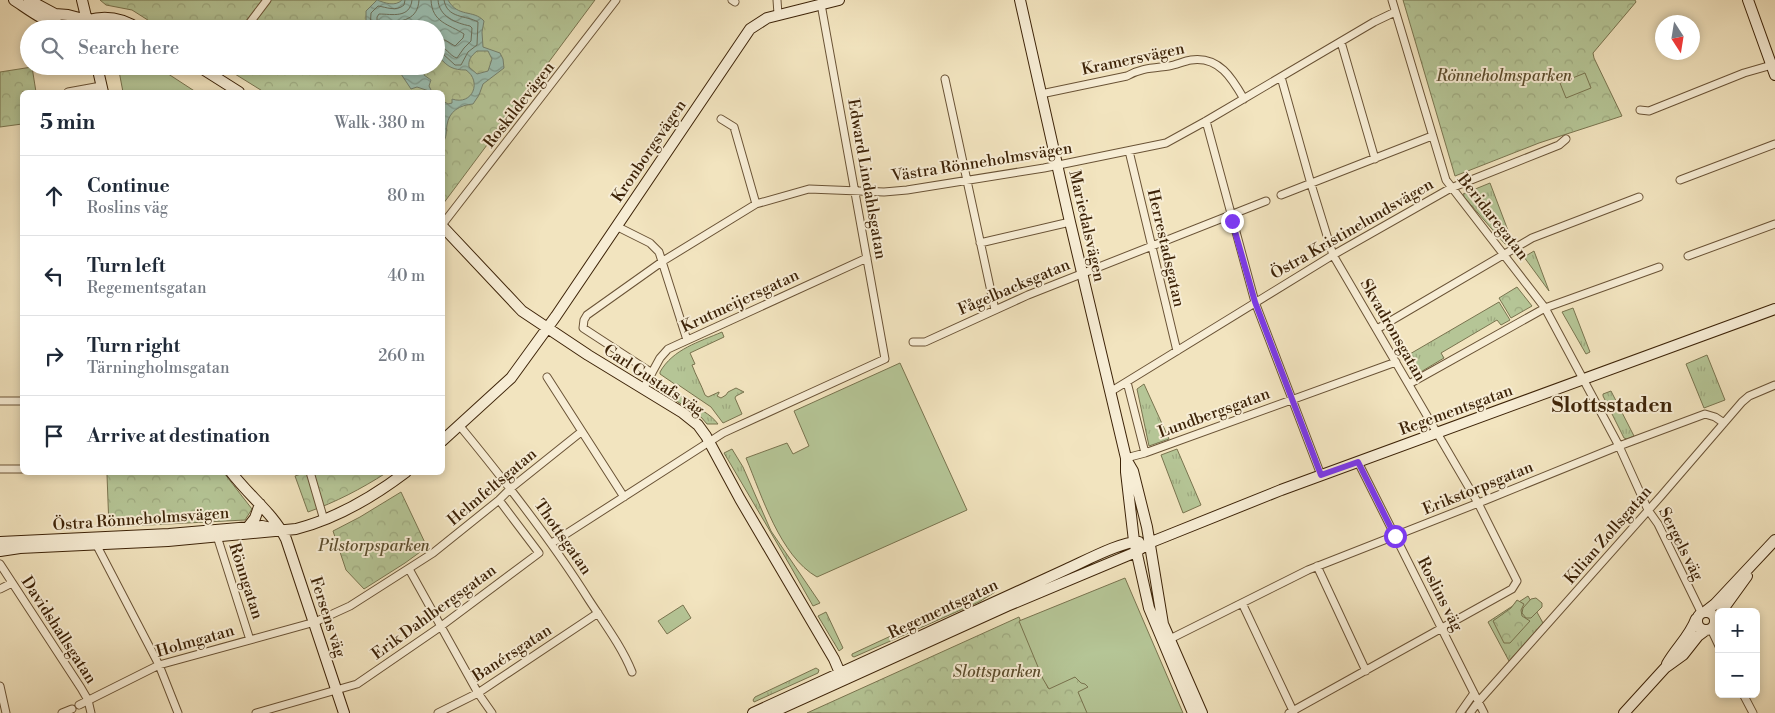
<!DOCTYPE html>
<html lang="en">
<head>
<meta charset="utf-8">
<style>
  :root { --surface:#fff; --page:#f2f2f3; --text:#1f2937; --muted:#747a83; --line:#e0e1e3 }
  body { margin:0; font-family:"Libre Bodoni",serif; background:var(--page); color:var(--text) }
  .controls { position:absolute; right:15px; bottom:15px; display:grid; overflow:hidden; border-radius:8px; box-shadow:0 2px 8px #0003 }
  .controls button { width:45px; height:45px; display:grid; place-items:center; padding:0; border:0; border-bottom:1px solid var(--line); background:var(--surface); color:var(--text); font:25px sans-serif }
  .compass { position:absolute; left:1655px; top:15px; width:45px; height:45px; border-radius:50%; background:var(--surface); box-shadow:0 2px 8px #0003; rotate:168deg }
  .stop { position:absolute; width:15px; height:15px; margin:-11px; border:4px solid #7c3aed; border-radius:50%; background:#fff }
  .stop.end { background:#7c3aed; border-color:#fff; box-shadow:0 1px 5px #0008 }
  .list { margin:0; padding:0; list-style:none }
  h2 { display:flex; justify-content:space-between; align-items:center; height:65px; margin:0; padding:0 20px; font-size:21px }
  h2 small { font-size:16px; font-weight:400; color:var(--muted) }
  .list li { display:grid; grid-template-columns:32px 1fr auto; gap:15px; align-items:center; box-sizing:border-box; height:80px; padding:0 20px; border-top:1px solid var(--line) }
  .list b { display:block; font-size:19px; white-space:nowrap }
  .list p { margin:0; font-size:16px; white-space:nowrap; color:var(--muted) }
  .list em { font-size:16px; font-style:normal; color:var(--muted) }
  .icon { flex:none; width:28px; height:28px; fill:none; stroke:currentColor; stroke-width:2; stroke-linecap:round; stroke-linejoin:round }
  .map { position:relative; flex:none; width:1775px; height:713px; overflow:hidden }
  .search { position:absolute; background:var(--surface); box-shadow:0 2px 8px #0003; left:20px; top:20px; width:425px; height:55px; display:flex; align-items:center; gap:12px; box-sizing:border-box; padding:0 18px; border-radius:28px; color:var(--muted); font-size:19px }
  .panel { position:absolute; background:var(--surface); box-shadow:0 2px 8px #0003; left:20px; top:90px; width:425px; height:385px; border-radius:8px }
  .map>svg:first-child { display:block }
</style>
</head>
<body>
<div class="map">
<svg width="1775" height="713" viewBox="0 0 1775 713">
  <defs>
    <pattern id="grass-tufts" width="24" height="20" patternUnits="userSpaceOnUse" patternTransform="scale(1.25)"><rect width="24" height="20" fill="#b5c596"/><path d="M3 7l-1-3M5 7V3M7 7l1-3M15 17l-1-3M17 17v-4M19 17l1-3" fill="none" stroke="#9da980"/></pattern>
    <pattern id="park-crowns" width="20" height="18" patternUnits="userSpaceOnUse" patternTransform="scale(1.25)"><rect width="20" height="18" fill="#b5c596"/><path d="M2 6a3 3 0 1 1 6 0M12 15a3 3 0 1 1 6 0" fill="none" stroke="#9da980"/></pattern>
    <pattern id="water-waves" width="16" height="10" patternUnits="userSpaceOnUse" patternTransform="scale(1.25)"><rect width="16" height="10" fill="#9bbfb2"/><path d="M0 5q4-4 8 0t8 0" fill="none" stroke="#809b8f"/></pattern>
  </defs>
  <rect width="100%" height="100%" fill="#f2e4bf"/>
  <filter id="stains"><feTurbulence type="fractalNoise" baseFrequency=".004" numOctaves="4"/><feColorMatrix values="0 0 0 0 .2 0 0 0 0 .09 0 0 0 0 .02 0 0 0 .5 -.17"/></filter>
  <radialGradient id="worn" r=".72"><stop offset=".6" stop-color="#630" stop-opacity="0"/><stop offset="1" stop-color="#630" stop-opacity=".3"/></radialGradient>
  <path fill="url(#grass-tufts)" stroke="#79744f" d="M1490 183 1512 241 1505 244 1464 197 1463 194Z
    M1534 251 1549 291 1524 257Z
    M1499 302 1510 320 1501 325 1497 320 1441 353 1444 358 1414 376 1403 358Z
    M1573 308 1590 352 1586 354 1562 312Z
    M722 332 724 337 690 353 695 364 692 365C696 376 701 384 705 395L708 397 719 392V393L717 396 721 398 726 395 728 392 736 388 744 392 736 396 735 398 742 414 723 423 711 407 677 384 676 385 660 374V372C673 349 699 342 722 332Z
    M1707 355 1725 400 1704 408 1686 364Z
    M654 382C668 385 675 392 687 401 698 409 710 413 718 424H707L701 417 652 385Z
    M1144 384 1169 439 1149 446 1137 389Z
    M1611 391 1634 436 1627 439 1624 438 1603 396V394Z
    M732 449 743 467 771 531 820 603 813 606C784 554 754 504 724 453Z
    M1177 449 1201 505 1183 513 1161 455Z
    M994 588 995 592 979 602 854 657 852 656V654Z
    M1528 596 1543 623 1509 661 1488 622Z
    M826 612 843 648 839 651 818 616Z
    M816 668 819 670 818 673 754 702 753 700 755 697Z"/>
  <path fill="url(#park-crowns)" stroke="#79744f" d="M100 0H595L443 204 442 92H264L222 66H436V29H162L132 10 106 5Z
    M1403 0H1635L1636 2 1593 53 1594 58 1622 116 1539 143 1455 176Z
    M32 67 36 92H22V124L0 127V72Z
    M1517 287 1532 306 1511 318 1499 298Z
    M110 472 224 473 252 509 245 520 109 527 107 475Z
    M307 472 386 473C361 489 336 502 308 512L295 476Z
    M401 492 427 547 405 563 364 589 346 570 333 531 360 517Z
    M1517 600 1524 604 1521 610 1522 616 1530 621 1510 643H1504L1493 621 1511 608Z
    M1019 617 1048 688 1091 670 1110 713H807Z"/>
  <path fill="#b5c596" stroke="#79744f" d="M118 66H156L196 92H123Z
    M1585 73 1591 88 1566 98 1560 83Z
    M900 363 967 510 817 577C780 556 762 496 746 458L787 443 793 454 809 446 794 411Z
    M1125 578 1183 713H1087L1078 692 1088 687 1085 684 1081 683 1075 677 1049 689 1043 679 1019 621Z
    M1536 598 1542 603V607L1531 618H1526L1522 613 1523 608 1531 599Z
    M683 605 691 618 667 634 658 621Z"/>
  <path fill="url(#water-waves)" stroke="#75816e" fill-rule="evenodd" d="M377 0C385 3 395 7 402 0H448C458 18 473 9 484 21L482 32 483 47 500 53 503 59 504 68 483 84 479 95 473 104C460 105 449 111 447 125 446 131 447 135 444 141H443V101L448 104 452 103V99C473 106 482 81 466 70 453 70 448 67 439 57L436 58V29H366V11ZM477 51H488L492 59 488 71 477 74 469 67C468 60 471 56 477 51Z
    M398 66H425L424 75 431 80 429 86 432 92 417 87 411 89 401 74Z"/>
  <g fill="none" stroke-linecap="round" stroke-linejoin="round">
    <path stroke="#6c715d" stroke-width="1" d="M431 0C432 23 449 24 464 34L463 38 455 46 445 40 436 39
      M370 29 371 13 378 6C386 7 396 12 404 5L405 0
      M377 29V17L379 14C392 14 410 19 412 0
      M384 29 385 22C402 22 418 20 419 0
      M436 46C447 46 449 56 457 58L464 48 471 41 472 28 470 26C456 23 439 17 438 0
      M436 53H442L455 65H461L468 52 477 45 478 22C466 15 447 19 444 0"/>
    <g stroke="#6a5336" stroke-width="9">
      <path id="street" d="M732 0 735 2
        M777 0 778 14
        M1392 0 1446 180 1545 308 1619 446 1648 510 1658 524 1701 612
        M245 29 267 0
        M1341 42 1375 159
        M211 75 218 66
        M1281 77 1311 184 1333 255 1478 503 1517 581 1512 589 1289 713
        M945 79 995 310
        M68 92 101 86
        M1041 94 1127 76C1140 68 1154 68 1169 66 1176 65 1184 61 1191 60 1219 56 1232 78 1244 99
        M1640 110 1649 111 1744 73 1775 64
        M721 119 734 127 756 204
        M1206 121 1255 302 1321 475
        M1129 151 1177 351
        M1680 180 1775 144
        M1281 195 1432 136
        M442 225 616 0
        M616 226 650 243 659 252 687 340
        M980 243 1070 222
        M1688 256 1775 224
        M1377 329 1532 238 1639 197
        M913 342H925L1028 295 1266 201
        M652 373 583 328 584 320 587 315 663 261 756 204 809 189 884 192 907 190 1044 168 1166 143 1206 121 1374 22 1395 12
        M547 377 624 497
        M1127 382 1145 453
        M1409 384 1545 308 1659 267
        M643 389 660 358 668 349 867 258
        M1110 392 1333 255 1451 188 1559 145 1566 139
        M0 401H22
        M459 425C506 482 550 538 589 600 604 623 622 647 632 672
        M1126 458 1145 453 1396 362
        M1358 462 1484 713
        M0 469H22
        M310 472 324 520
        M216 533 250 640
        M552 543 723 433 885 359 821 4
        M96 544 159 665 178 713
        M0 564 81 688 88 700 91 713
        M1317 566 1366 671
        M409 569 478 693 492 713
        M0 589 12 583
        M1242 603 1294 713
        M1711 629 1719 646
        M1168 640 1308 570 1486 500 1619 446 1705 414 1715 417 1724 423
        M0 686 6 713
        M1743 694 1753 713
        M79 705 159 665 315 622 350 606 433 553 499 500 511 488 581 432
        M62 713 72 709
        M256 713 357 684 440 627 539 553 499 500
        M438 713 478 693 598 613
        M1460 713 1474 693
        M1470 713 1478 702 1661 496 1742 402 1749 396 1775 385"/>
    </g>
    <g stroke="#3d2308" stroke-width="12">
      <path id="secondary" d="M14 0C28 9 44 22 61 25 71 27 79 22 88 20 106 15 123 18 139 29
        M29 0 55 14 68 15 87 20
        M82 0 89 29
        M1020 0 1070 222 1126 458V472L1134 541 1149 608 1193 713
        M1748 0 1775 75
        M97 66 103 92
        M198 66 239 92
        M442 226 522 311 588 355 683 413 698 425 706 436 740 499 834 659 843 680
        M442 441 511 378 556 316 750 29 767 18 839 0
        M1126 459 1133 471 1147 527 1163 624 1202 713
        M231 472C249 496 273 513 286 539L344 713
        M248 527 255 518 260 504
        M0 542 169 534 262 526 276 529
        M0 551 20 548 168 541 296 529C335 519 373 497 406 472
        M1706 611 1715 604 1775 540
        M1697 621a9 9 0 1 1 18 0a9 9 0 1 1-18 0Z
        M1721 612 1747 576
        M1667 664C1676 648 1690 636 1696 619
        M753 713 1067 569C1083 562 1124 540 1139 542
        M771 713 1007 606 1136 552 1149 543 1281 490 1775 309
        M1624 713 1665 668 1683 655 1698 636 1706 630"/>
    </g>
    <use href="#street" stroke="#f7edd5" stroke-width="7"/>
    <use href="#secondary" stroke="#f7edd5" stroke-width="10"/>
  </g>
  <g fill="none" stroke-linecap="round" stroke-linejoin="round">
    <path stroke="#7c3aed" stroke-width="6" d="M1232 221 1255 302 1321 475 1358 462 1395 536"/>
  </g>
  <g text-anchor="middle" dominant-baseline="central" stroke-width="4" stroke-linejoin="round" paint-order="stroke">
    <g font-size="16" fill="#3d2308" stroke="#f7edd5">
      <text transform="translate(1133 59) rotate(-12)">Kramersvägen</text>
      <text transform="translate(519 105) rotate(-52)">Roskildevägen</text>
      <text transform="translate(649 151) rotate(-56)">Kronborgsvägen</text>
      <text transform="translate(982 162) rotate(-9)">Västra Rönneholmsvägen</text>
      <text transform="translate(867 179) rotate(80)">Edward Lindahlsgatan</text>
      <text transform="translate(1493 217) rotate(52)">Beridaregatan</text>
      <text transform="translate(1087 226) rotate(77)">Mariedalsvägen</text>
      <text transform="translate(1352 229) rotate(-30)">Östra Kristinelundsvägen</text>
      <text transform="translate(1166 248) rotate(77)">Herrestadsgatan</text>
      <text transform="translate(1014 287) rotate(-23)">Fågelbacksgatan</text>
      <text transform="translate(740 301) rotate(-25)">Krutmeijersgatan</text>
      <text transform="translate(1393 330) rotate(60)">Skvadronsgatan</text>
      <text transform="translate(654 380) rotate(33)">Carl Gustafs väg</text>
      <text transform="translate(1456 410) rotate(-20)">Regementsgatan</text>
      <text transform="translate(1214 413) rotate(-20)">Lundbergsgatan</text>
      <text transform="translate(492 487) rotate(-40)">Helmfeltsgatan</text>
      <text transform="translate(1478 488) rotate(-22)">Erikstorpsgatan</text>
      <text transform="translate(141 519) rotate(-4)">Östra Rönneholmsvägen</text>
      <text transform="translate(1608 535) rotate(-49)">Kilian Zollsgatan</text>
      <text transform="translate(563 537) rotate(55)">Thottsgatan</text>
      <text transform="translate(1681 544) rotate(63)">Sergels väg</text>
      <text transform="translate(246 581) rotate(72)">Rönngatan</text>
      <text transform="translate(1440 594) rotate(63)">Roslins väg</text>
      <text transform="translate(943 609) rotate(-25)">Regementsgatan</text>
      <text transform="translate(434 612) rotate(-36)">Erik Dahlbergsgatan</text>
      <text transform="translate(328 617) rotate(72)">Fersens väg</text>
      <text transform="translate(59 630) rotate(57)">Davidshallsgatan</text>
      <text transform="translate(195 641) rotate(-16)">Holmgatan</text>
      <text transform="translate(512 653) rotate(-33)">Banérsgatan</text>
    </g>
    <g font-size="16" font-style="italic" fill="#5b4c2c" stroke="#f7edd5">
      <text x="1504" y="76">Rönneholmsparken</text>
      <text x="374" y="546">Pilstorpsparken</text>
      <text x="997" y="672">Slottsparken</text>
    </g>
    <g font-size="21" font-weight="bold" fill="#3d2308" stroke="#f7edd5">
      <text x="1612" y="406">Slottsstaden</text>
    </g>
  </g>
  <rect width="100%" height="100%" filter="url(#stains)"/>
  <rect width="100%" height="100%" fill="url(#worn)"/>
</svg>
<div class="controls">
<button>+</button>
<button>−</button>
</div>
<svg class="compass" viewBox="-18 -18 36 36"><path d="M0-13l5 13h-10z" fill="#e53935"/><path d="M0 13l5-13h-10z" fill="#747a83"/></svg>
<div class="stop" style="left:1395px;top:536px"></div>
<div class="stop end" style="left:1232px;top:221px"></div>
<div class="search"><svg class="icon" aria-label="search" viewBox="0 0 24 24"><circle cx="10" cy="10" r="6"/><path d="M15 15l6 6"/></svg>Search here</div>
<section class="panel">
<h2>5 min<small>Walk · 380 m</small></h2>
<ul class="list">
<li><svg class="icon" aria-label="ahead" viewBox="0 0 24 24"><path d="M12 20V5M6 11l6-6 6 6"/></svg><div><b>Continue</b><p>Roslins väg</p></div><em>80 m</em></li>
<li><svg class="icon" aria-label="left" viewBox="0 0 24 24"><path d="M17 20v-9H6M10 6l-5 5 5 5"/></svg><div><b>Turn left</b><p>Regementsgatan</p></div><em>40 m</em></li>
<li><svg class="icon" aria-label="right" viewBox="0 0 24 24"><path d="M7 20v-9h11M14 6l5 5-5 5"/></svg><div><b>Turn right</b><p>Tärningholmsgatan</p></div><em>260 m</em></li>
<li><svg class="icon" aria-label="arrive" viewBox="0 0 24 24"><path d="M6 21V4h12l-3 4 3 4H6"/></svg><div><b>Arrive at destination</b></div></li>
</ul>
</section>
</div>
</body>
</html>
